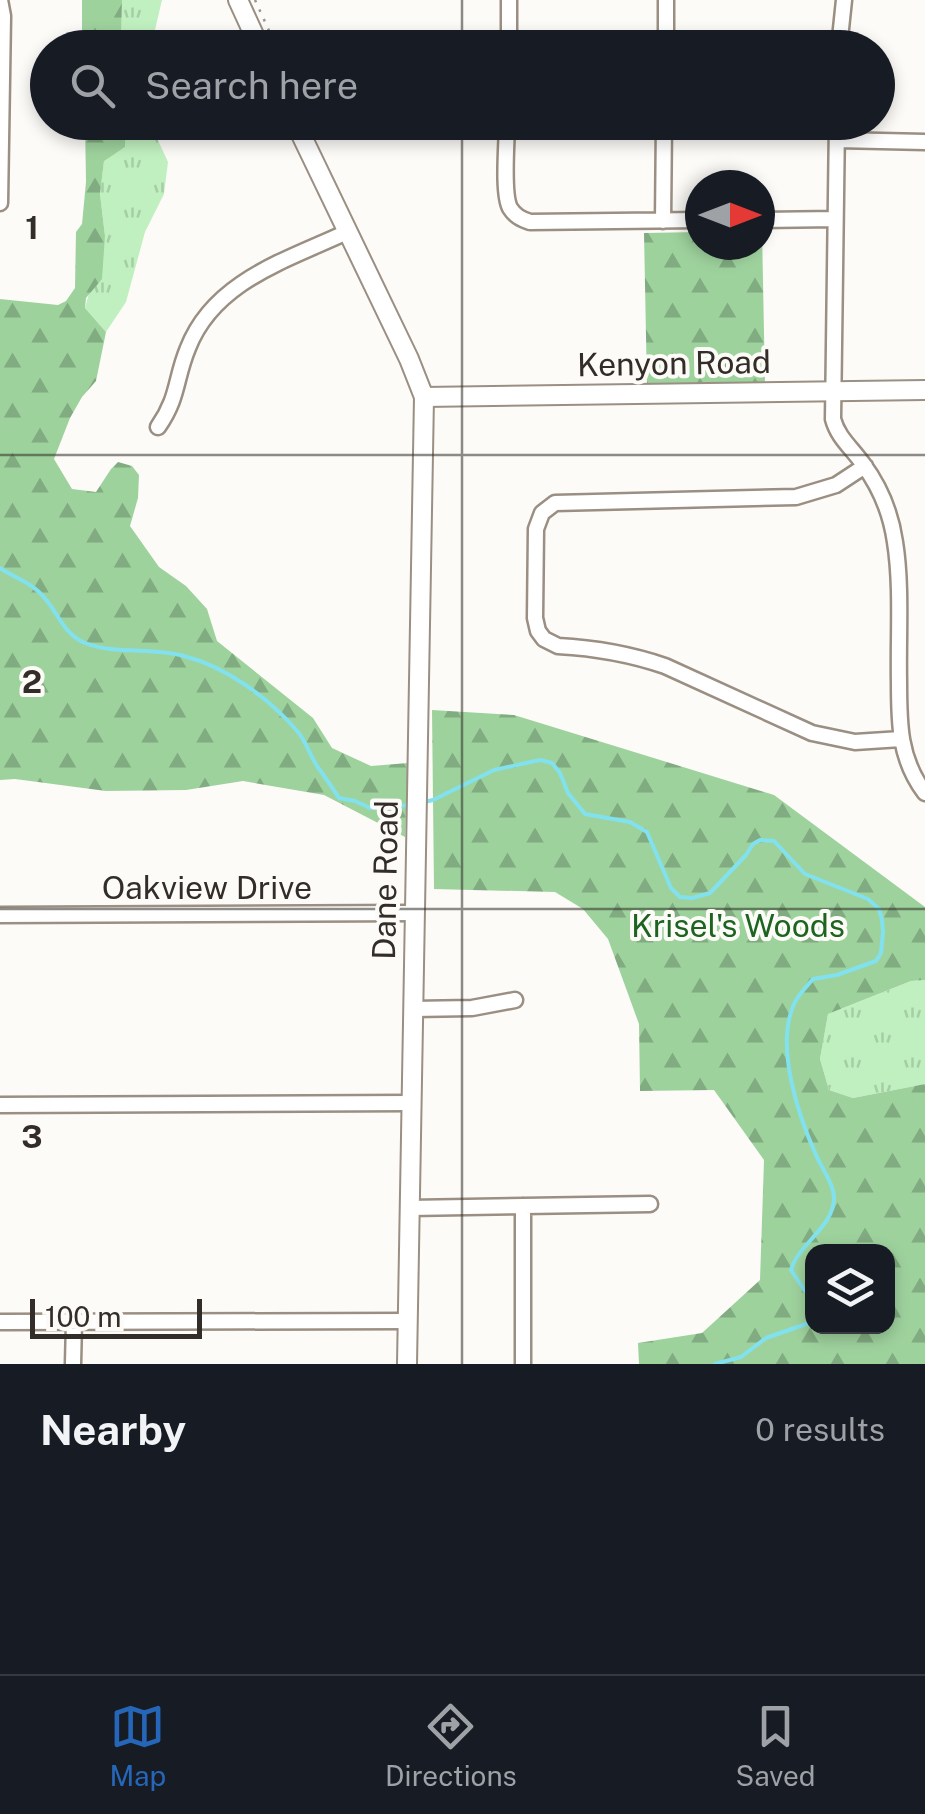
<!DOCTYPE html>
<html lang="en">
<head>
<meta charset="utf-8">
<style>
  :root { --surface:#171b24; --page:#242831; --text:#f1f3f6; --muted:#9ea1a6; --line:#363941; --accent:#2666b8 }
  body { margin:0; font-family:"Public Sans",sans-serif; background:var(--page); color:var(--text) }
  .controls { position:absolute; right:30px; bottom:30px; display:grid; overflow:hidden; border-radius:20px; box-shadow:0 5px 15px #0003 }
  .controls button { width:90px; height:90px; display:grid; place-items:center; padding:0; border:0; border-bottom:2px solid var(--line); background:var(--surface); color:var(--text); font:50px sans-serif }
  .compass { position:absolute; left:685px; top:170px; width:90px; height:90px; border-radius:50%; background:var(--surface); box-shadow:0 5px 15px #0003; rotate:90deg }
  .scale { position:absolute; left:30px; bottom:25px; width:172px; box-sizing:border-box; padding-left:10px; border:5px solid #322d28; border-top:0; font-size:28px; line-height:35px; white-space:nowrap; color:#322d28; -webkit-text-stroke:8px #fdfbf8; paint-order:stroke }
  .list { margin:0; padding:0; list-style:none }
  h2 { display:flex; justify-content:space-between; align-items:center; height:130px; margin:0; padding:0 40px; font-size:42px }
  h2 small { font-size:32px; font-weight:400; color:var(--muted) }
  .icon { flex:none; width:55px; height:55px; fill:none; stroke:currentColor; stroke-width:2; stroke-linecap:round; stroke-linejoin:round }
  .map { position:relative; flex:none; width:925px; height:1364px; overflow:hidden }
  .search { position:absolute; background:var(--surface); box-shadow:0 5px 15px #0003; left:30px; right:30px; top:30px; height:110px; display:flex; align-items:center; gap:25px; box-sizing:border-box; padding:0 35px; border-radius:55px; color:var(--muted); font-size:38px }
  .sheet { height:310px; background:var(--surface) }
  nav { display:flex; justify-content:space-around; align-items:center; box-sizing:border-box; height:140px; border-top:2px solid var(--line); background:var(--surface); font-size:28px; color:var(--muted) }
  nav a { display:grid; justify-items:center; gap:5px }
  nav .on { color:var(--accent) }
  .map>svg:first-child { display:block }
</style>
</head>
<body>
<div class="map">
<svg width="925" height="1364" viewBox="0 0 925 1364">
  <defs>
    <pattern id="grass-tufts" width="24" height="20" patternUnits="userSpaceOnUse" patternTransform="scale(2.5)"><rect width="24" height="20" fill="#c1f0c0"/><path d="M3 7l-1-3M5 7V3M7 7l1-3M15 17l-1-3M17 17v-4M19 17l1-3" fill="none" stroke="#a6cea5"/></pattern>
    <pattern id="forest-firs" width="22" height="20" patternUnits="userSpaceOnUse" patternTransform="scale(2.5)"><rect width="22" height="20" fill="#9ed29d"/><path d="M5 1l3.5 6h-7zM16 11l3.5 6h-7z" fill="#81ab80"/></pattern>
  </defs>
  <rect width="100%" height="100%" fill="#fdfbf8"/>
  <path fill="url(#grass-tufts)" d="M122 0H162L151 47 121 48Z
    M126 123H150L168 162 164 194 145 232 126 302 106 332 85 308 105 236 100 194 104 160 125 147Z
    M925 980V1084L853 1098 829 1090 820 1059 828 1014 911 981Z"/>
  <path fill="url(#forest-firs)" fill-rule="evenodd" d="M82 0H122L121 47H82Z
    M85 123H126L125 147 104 161 100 194 105 236 102 279 86 298 85 308 106 332 96 381 82 397 70 418 54 459 72 489 96 492 111 469 118 462 132 466 139 475 138 498 130 526 159 567 186 586 207 609 217 641 313 718 332 748 371 766 408 763 405 837 324 795 243 781 186 790 106 791 15 779 0 780V299L58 305 66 301 75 288 76 232 82 224 86 182Z
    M760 230H762L765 384 647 387 644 233 700 232V245H760Z
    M432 710 514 715 774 795 925 907V980L911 981 828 1014 820 1059 829 1090 853 1098 925 1084V1364H639L638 1343 702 1333 760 1280 764 1160 714 1090 640 1091 639 1024 608 939 583 909 555 892 434 889ZM812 1252H888V1326H812Z"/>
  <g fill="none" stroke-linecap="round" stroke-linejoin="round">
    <path stroke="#82e1ee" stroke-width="4" d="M0 568C13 577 28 581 39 592 57 608 61 633 85 643 116 655 152 647 184 656 227 667 270 699 298 732 306 742 310 755 317 766 325 777 332 787 339 798L355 801 370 808 410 805
      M424 802 433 800 494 770 540 760 552 763 560 773 568 793 585 814 630 822 647 832 671 888 680 897 692 898 710 893 746 855 753 844 760 840 774 841 805 874 868 899 879 909 882 920 883 933 881 953 876 961 837 975 813 979C806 987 798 995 794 1004 775 1046 798 1115 816 1155 821 1167 834 1184 834 1198 834 1227 798 1244 791 1270L805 1291 812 1288
      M715 1364 741 1357 766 1338 812 1322"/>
    <g stroke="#9a8f82" stroke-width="19">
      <path id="minor" d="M0 0 3 16 0 203
        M509 48V0
        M666 48V0
        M839 48 844 0
        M507 122C507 142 502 193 510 208 515 216 521 219 530 222L700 220
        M837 122 833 419C838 438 852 448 863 464 880 487 891 514 895 542 902 586 898 637 899 682 899 723 899 759 925 793
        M837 140 925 142
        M760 220 835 219
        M663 221 664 122
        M158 427C179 397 175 379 188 348 214 281 287 260 347 232
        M865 466 836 485 796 497 555 503 542 513 536 529 535 618 538 631 544 639 558 646C596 648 630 654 665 666L812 733 855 742 901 739
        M0 915 415 913
        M413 1009 472 1008 515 1000
        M0 1105 411 1103
        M410 1208 650 1204
        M0 1322 408 1321
        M73 1364 74 1322
        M523 1364V1206"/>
    </g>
    <g stroke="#9a8f82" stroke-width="22">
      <path id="tertiary" d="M407 1364 424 397"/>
    </g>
    <g stroke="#9a8f82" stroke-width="22">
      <path id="secondary" d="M238 0 260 48
        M295 122 409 359 424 397 925 390"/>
    </g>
    <path stroke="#989591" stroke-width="2.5" stroke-dasharray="2.5 8" stroke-linecap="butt" d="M255 0 277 48"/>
    <use href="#minor" stroke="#fff" stroke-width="14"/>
    <use href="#tertiary" stroke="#fff" stroke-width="18"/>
    <use href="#secondary" stroke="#fff" stroke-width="18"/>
  </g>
  <path fill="none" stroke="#322d28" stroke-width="2.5" stroke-opacity="0.55" d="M462 0V48M462 122V1364M0 455H925M0 909H925"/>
  <g text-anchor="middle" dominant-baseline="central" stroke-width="8" stroke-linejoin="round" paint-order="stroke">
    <g font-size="32" fill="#322d28" stroke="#fdfbf8">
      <text transform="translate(674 363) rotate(-1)">Kenyon Road</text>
      <text transform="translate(385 880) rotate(-89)">Dane Road</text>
      <text x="207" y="887">Oakview Drive</text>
    </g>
    <g font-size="32" fill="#1d6421" stroke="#fdfbf8">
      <text x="738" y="925">Krisel's Woods</text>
    </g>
  </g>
  <g font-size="32" text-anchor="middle" font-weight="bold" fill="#322d28" stroke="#fdfbf8" stroke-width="8" stroke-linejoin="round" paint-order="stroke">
    <text x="32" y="239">1</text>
    <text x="32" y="693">2</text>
    <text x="32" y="1148">3</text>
  </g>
</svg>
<div class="controls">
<button><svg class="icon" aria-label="layers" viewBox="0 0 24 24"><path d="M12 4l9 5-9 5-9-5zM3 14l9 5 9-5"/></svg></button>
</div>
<svg class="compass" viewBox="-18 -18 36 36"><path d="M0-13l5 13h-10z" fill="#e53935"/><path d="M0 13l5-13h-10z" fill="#9ea1a6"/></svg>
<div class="scale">100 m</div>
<div class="search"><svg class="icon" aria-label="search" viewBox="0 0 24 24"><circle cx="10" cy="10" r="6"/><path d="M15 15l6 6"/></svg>Search here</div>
</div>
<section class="sheet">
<h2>Nearby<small>0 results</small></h2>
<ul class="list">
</ul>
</section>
<nav>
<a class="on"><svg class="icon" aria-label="map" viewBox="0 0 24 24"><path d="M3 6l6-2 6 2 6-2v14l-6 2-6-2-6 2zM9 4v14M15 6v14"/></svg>Map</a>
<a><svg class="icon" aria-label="directions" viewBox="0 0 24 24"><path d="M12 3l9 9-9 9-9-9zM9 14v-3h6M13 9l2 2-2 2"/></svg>Directions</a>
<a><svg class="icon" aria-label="saved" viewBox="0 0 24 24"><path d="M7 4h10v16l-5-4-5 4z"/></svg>Saved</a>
</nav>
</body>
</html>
